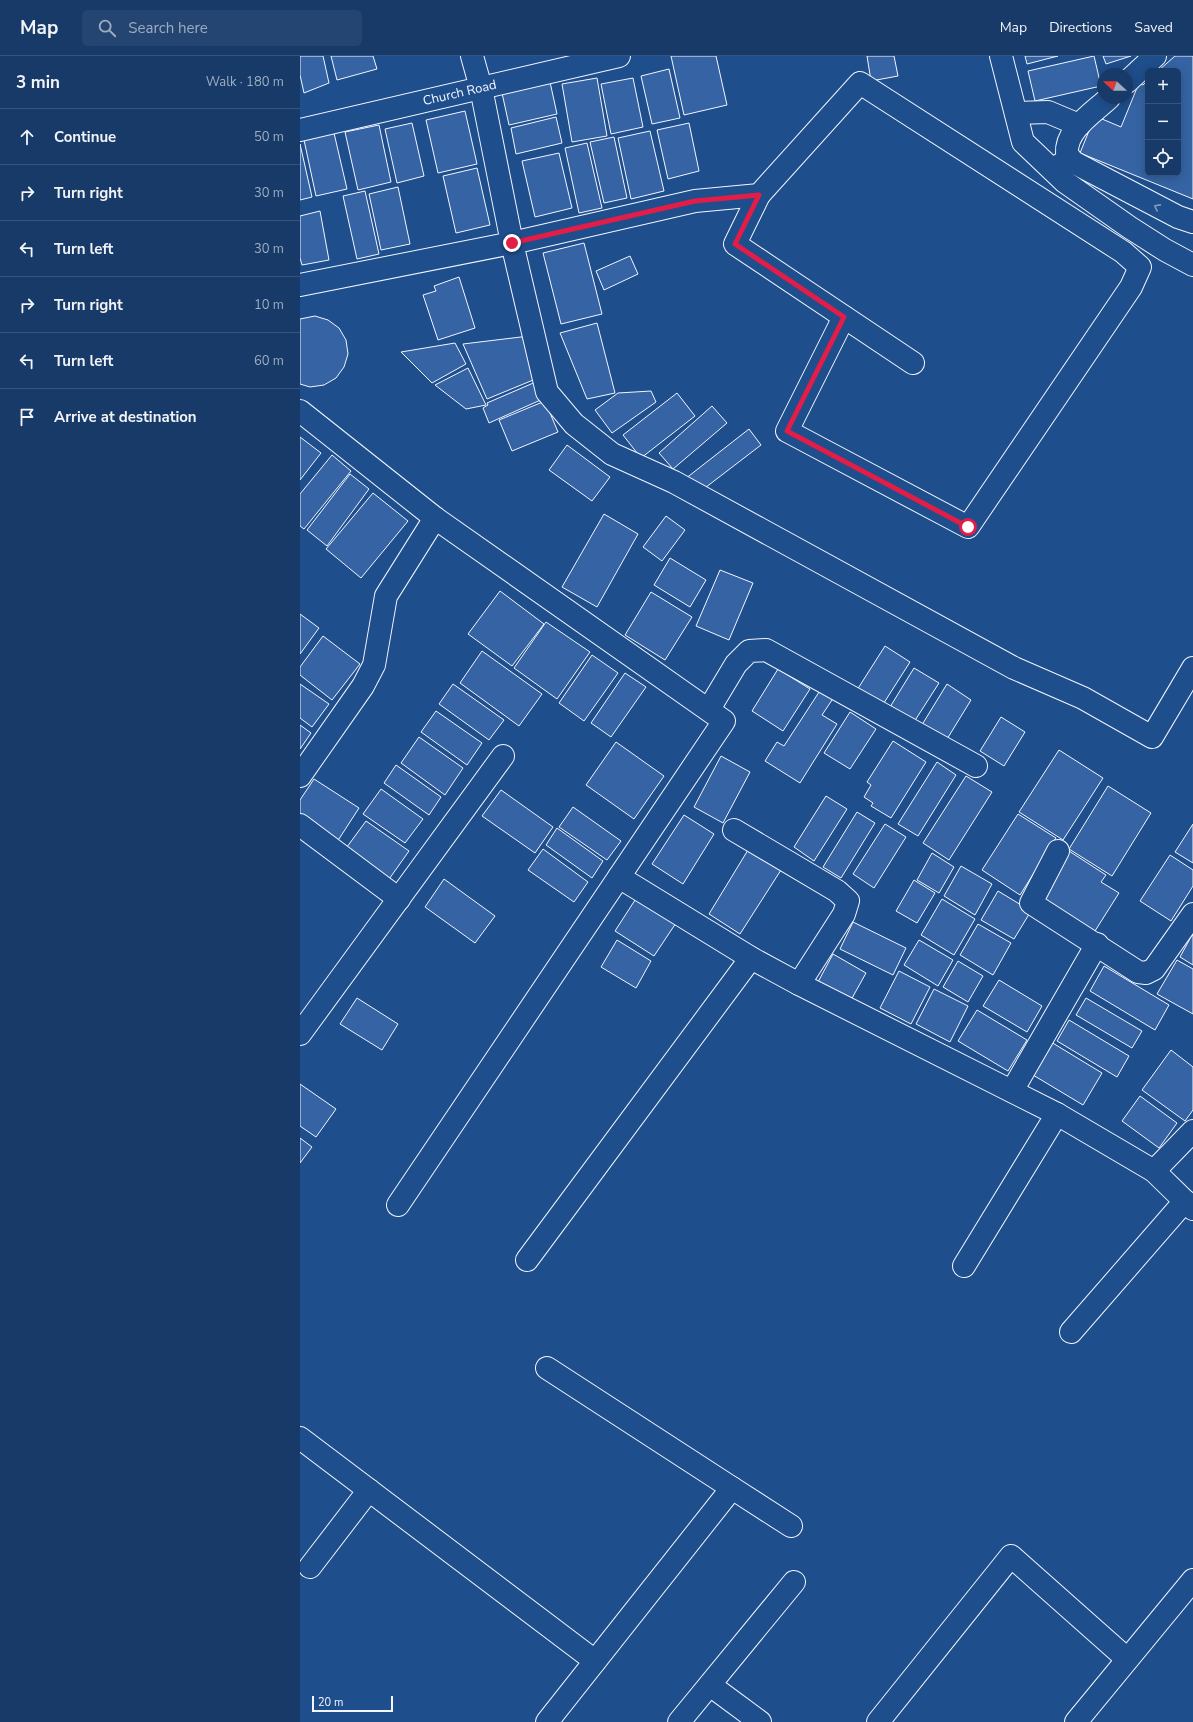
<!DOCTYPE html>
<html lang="en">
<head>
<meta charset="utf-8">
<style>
  :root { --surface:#173a69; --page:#244571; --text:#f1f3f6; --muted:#9eadc0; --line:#36547d }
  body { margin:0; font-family:"Nunito Sans",sans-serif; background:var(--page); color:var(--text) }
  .controls { position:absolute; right:12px; top:12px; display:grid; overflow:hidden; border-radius:6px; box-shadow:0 2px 10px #0003 }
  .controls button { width:36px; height:36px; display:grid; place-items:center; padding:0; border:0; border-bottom:1px solid var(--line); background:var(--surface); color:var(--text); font:20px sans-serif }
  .compass { position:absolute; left:797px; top:12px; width:36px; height:36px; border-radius:50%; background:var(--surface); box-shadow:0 2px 10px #0003; rotate:291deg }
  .scale { position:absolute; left:12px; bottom:10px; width:81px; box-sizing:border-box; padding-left:4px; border:2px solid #f2f6ff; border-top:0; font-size:11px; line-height:14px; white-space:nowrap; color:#f2f6ff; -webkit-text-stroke:3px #1f4e8c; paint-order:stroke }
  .stop { position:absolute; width:12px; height:12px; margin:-9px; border:3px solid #e11d48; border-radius:50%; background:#fff }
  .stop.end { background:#e11d48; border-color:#fff; box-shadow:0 1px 4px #0008 }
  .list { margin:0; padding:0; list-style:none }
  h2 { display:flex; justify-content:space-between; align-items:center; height:52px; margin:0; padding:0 16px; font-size:17px }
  h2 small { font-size:13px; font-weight:400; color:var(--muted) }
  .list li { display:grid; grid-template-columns:26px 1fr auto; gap:12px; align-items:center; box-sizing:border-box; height:56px; padding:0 16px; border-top:1px solid var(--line) }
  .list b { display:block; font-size:15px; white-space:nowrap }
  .list em { font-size:13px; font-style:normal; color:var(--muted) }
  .icon { flex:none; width:22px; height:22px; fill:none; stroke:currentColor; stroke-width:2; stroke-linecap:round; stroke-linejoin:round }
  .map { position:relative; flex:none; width:893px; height:1666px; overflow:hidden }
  header { display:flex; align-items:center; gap:24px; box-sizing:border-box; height:56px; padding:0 20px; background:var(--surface); border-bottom:1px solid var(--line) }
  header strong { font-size:19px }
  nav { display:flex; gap:22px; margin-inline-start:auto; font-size:14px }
  .search { width:280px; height:36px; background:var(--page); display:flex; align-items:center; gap:10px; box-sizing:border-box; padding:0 14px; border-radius:6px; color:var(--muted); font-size:15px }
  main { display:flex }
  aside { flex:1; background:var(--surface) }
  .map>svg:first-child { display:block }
</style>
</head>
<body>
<header>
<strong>Map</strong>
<div class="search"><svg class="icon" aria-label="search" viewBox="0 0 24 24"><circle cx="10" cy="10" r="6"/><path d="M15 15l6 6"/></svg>Search here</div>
<nav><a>Map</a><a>Directions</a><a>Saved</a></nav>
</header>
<main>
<aside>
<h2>3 min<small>Walk · 180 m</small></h2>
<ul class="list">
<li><svg class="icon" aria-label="ahead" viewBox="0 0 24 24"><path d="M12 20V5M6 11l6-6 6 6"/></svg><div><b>Continue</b></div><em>50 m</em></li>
<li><svg class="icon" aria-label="right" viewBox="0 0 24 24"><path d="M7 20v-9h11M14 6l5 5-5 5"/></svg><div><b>Turn right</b></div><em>30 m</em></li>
<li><svg class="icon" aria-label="left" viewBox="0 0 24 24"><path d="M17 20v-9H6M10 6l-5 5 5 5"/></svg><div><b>Turn left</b></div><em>30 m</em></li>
<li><svg class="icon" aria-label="right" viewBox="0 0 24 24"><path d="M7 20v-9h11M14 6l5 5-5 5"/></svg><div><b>Turn right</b></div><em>10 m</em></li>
<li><svg class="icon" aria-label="left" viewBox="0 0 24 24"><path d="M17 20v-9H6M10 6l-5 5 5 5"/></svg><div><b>Turn left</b></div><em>60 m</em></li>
<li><svg class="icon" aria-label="arrive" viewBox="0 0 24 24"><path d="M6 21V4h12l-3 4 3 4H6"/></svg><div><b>Arrive at destination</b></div></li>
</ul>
</aside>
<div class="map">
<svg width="893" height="1666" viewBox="0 0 893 1666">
  <rect width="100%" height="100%" fill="#1f4e8c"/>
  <path fill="#3563a3" stroke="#f2f6ff" d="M0 0H23L29 27 4 37 0 19Z
    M31 0H73L77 13 37 24Z
    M371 0H416L427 49 384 59Z
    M567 0H594L598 20 571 25Z
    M725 0H758L727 8Z
    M794 0 801 30 735 45 728 15Z
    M803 0H831L806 8Z
    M875 0H893V143L780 97 795 60 821 71 839 27 843 29 848 24V117H878V15H858Z
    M369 13 380 62 352 68 341 20Z
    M297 22 307 80 272 86 262 28Z
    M333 22 343 71 311 78 301 28Z
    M250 26 257 58 209 69 202 37Z
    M165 55 177 108 138 117 126 64Z
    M256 61 262 87 216 98 211 72Z
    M112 67 124 120 97 127 85 73Z
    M389 67 399 115 368 123 357 74Z
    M79 69 91 126 58 134 45 76Z
    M350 75 364 135 331 143 318 82Z
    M34 77 47 133 16 140 4 84Z
    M314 81 327 142 304 147 290 86Z
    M287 87 302 152 279 157 265 92Z
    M0 88 12 141 0 144Z
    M259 97 272 152 235 161 222 105Z
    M177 112 190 169 156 177 143 120Z
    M98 131 110 188 81 194 69 138Z
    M65 135 79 198 57 203 43 140Z
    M20 155 29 204 2 209 0 202V160Z
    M284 187 302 258 261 268 243 197Z
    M330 200 338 218 304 234 296 215Z
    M159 221 175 272 138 284 123 239 136 235 134 230Z
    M15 260 28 264 39 272 46 284 48 298 44 311 36 322 24 329 10 331 0 328V263Z
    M297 267 315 337 287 343 260 277Z
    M229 280 238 322 187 343 163 288Z
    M155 287 166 308 132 327 101 296Z
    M168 312 186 349 166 353 135 329Z
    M238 325 245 342 189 367 183 352 188 349 187 347Z
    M351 335 356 346 312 377 295 354 318 337Z
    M377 337 395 360 341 402 323 379Z
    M245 345 258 376 212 395 199 364Z
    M412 350 427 367 373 413 359 397Z
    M449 373 461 389 397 438 385 423Z
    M0 381 21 397 0 424Z
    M267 389 310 421 292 445 249 414Z
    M32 399 51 415 4 473 0 470V438Z
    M50 418 69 433 27 490 7 474Z
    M73 437 108 465 61 522 26 493Z
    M304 458 338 478 297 551 262 531Z
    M366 460 385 474 362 505 343 491Z
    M370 502 406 524 390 551 354 529Z
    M420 514 453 527 429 584 396 570Z
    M200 535 244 568 212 610 168 578Z
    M351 536 392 561 365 604 325 579Z
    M0 558 19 572 0 598Z
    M246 566 290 596 257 643 214 612Z
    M23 580 60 608 32 644 0 619V611Z
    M585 590 610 606 582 650 557 634Z
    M182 595 242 638 219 670 160 627Z
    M292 599 318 617 284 665 259 647Z
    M614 612 639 627 614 666 590 651Z
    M478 613 510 633 483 675 452 655Z
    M325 617 346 631 311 681 291 667Z
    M0 628 29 648 12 671 0 662Z
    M153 628 204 664 189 684 139 648Z
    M647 628 671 644 644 688 620 672Z
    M521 633 534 641 522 659 537 668 500 727 465 705 477 686 484 690Z
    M136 655 182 687 167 709 121 676Z
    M550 656 576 673 550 713 524 697Z
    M701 661 725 676 704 710 680 695Z
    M0 669 11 677 0 693Z
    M119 681 163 712 145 739 101 707Z
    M593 685 626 706 591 762 571 750 573 747 564 741 571 729 567 726Z
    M316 686 364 720 334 763 286 729Z
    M759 694 803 722 763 784 719 756Z
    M421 700 450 716 423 767 394 751Z
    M637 706 656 719 618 780 598 768Z
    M96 709 141 741 129 759 84 727Z
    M666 720 692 736 649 804 623 787Z
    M14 723 59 752 37 786 0 762V744Z
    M808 730 851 757 812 820 769 793Z
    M81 733 123 763 105 787 63 758Z
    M201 734 253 771 235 797 182 760Z
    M526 740 547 753 514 805 494 791Z
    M273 751 321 785 307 804 259 771Z
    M557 756 575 767 541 822 523 811Z
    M718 758 756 782 720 839 682 814Z
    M384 759 414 778 383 828 352 808Z
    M66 765 109 795 87 826 44 795Z
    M585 768 606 781 574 832 553 818Z
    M893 768V807L875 796Z
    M257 772 303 805 292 822 246 789Z
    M243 793 288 826 274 846 228 814Z
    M448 794 481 814 440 878 409 858Z
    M769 795 806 819 801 826 819 837 795 875 740 841Z
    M632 797 654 811 639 837 617 824Z
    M870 799 893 814V830L871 865 840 845Z
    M661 810 692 828 675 859 644 840Z
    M144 823 195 860 175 887 125 851Z
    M614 824 635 837 617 867 596 855Z
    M698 835 731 855 714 883 681 864Z
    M337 841 376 867 354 900 315 875Z
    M642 843 675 863 654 899 621 879Z
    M553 866 606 892 593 919 540 893Z
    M678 868 711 887 693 919 660 899Z
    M892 879 893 880V909L880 901Z
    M317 884 351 905 336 932 301 911Z
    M619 884 653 904 638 930 604 909Z
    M533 898 566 917 551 944 518 926Z
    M877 904 893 913V958L857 938Z
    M658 905 683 920 668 946 643 931Z
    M804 910 869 949 855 974 790 935Z
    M599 915 630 931 611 968 580 952Z
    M699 924 742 950 727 976 683 950Z
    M634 933 668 950 650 986 616 968Z
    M57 942 98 968 82 994 40 968Z
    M786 942 842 975 832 992 776 959Z
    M677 954 727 984 708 1015 658 985Z
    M769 964 829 1000 817 1021 757 985Z
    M751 986 802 1017 783 1049 733 1019Z
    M871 994 893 1011V1054L885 1065 842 1034Z
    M0 1028 36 1053 16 1081 0 1070Z
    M840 1040 877 1067 859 1092 822 1065Z
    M0 1082 12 1091 0 1107Z"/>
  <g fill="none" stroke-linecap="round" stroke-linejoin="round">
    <g stroke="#f2f6ff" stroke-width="24">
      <g id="minor">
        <path d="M701 0 723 86 765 126 829 171 865 194 893 209"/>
        <path d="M827 26 855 0"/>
        <path d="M716 57 748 56 779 69"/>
        <path id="s1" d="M0 74 319 0"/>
        <path d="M773 106 767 98C765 74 793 57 809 42"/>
        <path d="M753 114 761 108 773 106 878 161 893 166"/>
        <path d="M459 139 435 188 613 307"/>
        <path d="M0 229 212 187 181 32 172 0"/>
        <path d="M544 261 487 375 668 471 831 231 840 211 823 196 560 27 459 139 395 145 212 187 247 336 274 368 312 398 374 426 714 612 783 642 852 681 893 612"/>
        <path d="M0 355 135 462 424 665 98 1149"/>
        <path d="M409 653 436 608 449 595 466 594 676 710"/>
        <path d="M0 720 63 630 74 609 86 540 135 462"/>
        <path d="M0 769 99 843"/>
        <path d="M434 774 537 835 548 845 544 858 499 928"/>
        <path d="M758 795 731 847 838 916 846 917 854 913 893 858"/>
        <path d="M319 821 451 902 499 928 757 1058 854 1115 893 1153"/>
        <path d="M0 978 203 700"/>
        <path d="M712 1035 797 888"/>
        <path d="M854 1115 893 1075"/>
        <path d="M227 1204 451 902"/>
        <path d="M664 1210 757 1058"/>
        <path d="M771 1276 885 1145"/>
        <path d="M247 1312 432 1432 247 1666"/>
        <path d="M0 1382 295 1605"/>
        <path d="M432 1432 491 1470"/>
        <path d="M10 1511 69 1434"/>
        <path d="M410 1629 460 1666"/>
        <path d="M379 1666 494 1526"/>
        <path d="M578 1666 711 1500 827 1603"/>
        <path d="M776 1666 893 1524"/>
      </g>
    </g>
    <use href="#minor" stroke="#1f4e8c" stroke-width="22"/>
  </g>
  <defs><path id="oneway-chevron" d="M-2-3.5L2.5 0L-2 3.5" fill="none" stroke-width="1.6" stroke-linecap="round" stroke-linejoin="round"/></defs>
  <use stroke="#7e9ac0" href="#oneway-chevron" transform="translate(857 151) rotate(-152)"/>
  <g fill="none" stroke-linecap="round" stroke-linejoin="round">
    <path stroke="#e11d48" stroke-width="5" d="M212 187 395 145 459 139 435 188 544 261 487 375 668 471"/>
  </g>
  <g text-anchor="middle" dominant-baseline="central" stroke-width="3" stroke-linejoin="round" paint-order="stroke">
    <g font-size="13" fill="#f2f6ff" stroke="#1f4e8c">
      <text stroke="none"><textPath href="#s1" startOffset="164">Church Road</textPath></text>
    </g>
  </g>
</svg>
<div class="controls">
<button>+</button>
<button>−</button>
<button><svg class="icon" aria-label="locate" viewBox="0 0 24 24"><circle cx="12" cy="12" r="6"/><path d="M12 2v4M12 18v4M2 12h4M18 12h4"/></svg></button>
</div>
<svg class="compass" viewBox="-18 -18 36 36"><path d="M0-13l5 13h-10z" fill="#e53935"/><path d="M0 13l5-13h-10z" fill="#9eadc0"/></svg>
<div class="scale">20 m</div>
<div class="stop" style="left:668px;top:471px"></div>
<div class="stop end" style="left:212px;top:187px"></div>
</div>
</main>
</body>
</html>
